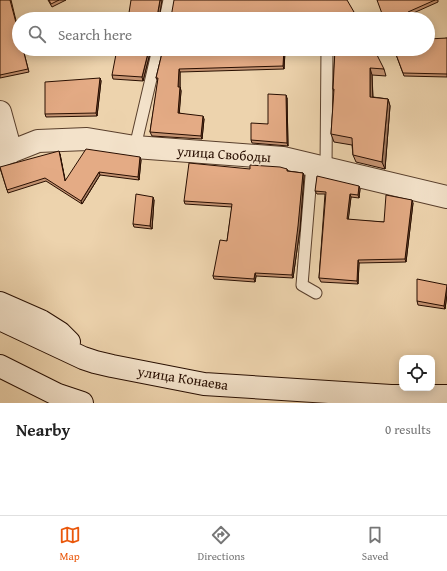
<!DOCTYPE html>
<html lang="en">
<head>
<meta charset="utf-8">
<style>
  :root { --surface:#fff; --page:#f6f6f6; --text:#222; --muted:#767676; --line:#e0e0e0; --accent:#ea580c }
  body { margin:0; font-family:"Gentium Book Plus",serif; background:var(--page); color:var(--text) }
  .controls { position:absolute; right:12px; bottom:12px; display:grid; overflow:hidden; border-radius:8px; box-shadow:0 2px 10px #0003 }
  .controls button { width:36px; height:36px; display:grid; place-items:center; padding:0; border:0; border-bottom:1px solid var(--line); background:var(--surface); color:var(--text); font:20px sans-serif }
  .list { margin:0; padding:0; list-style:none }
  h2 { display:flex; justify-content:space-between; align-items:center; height:52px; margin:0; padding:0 16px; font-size:17px }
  h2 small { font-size:13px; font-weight:400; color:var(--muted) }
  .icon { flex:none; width:22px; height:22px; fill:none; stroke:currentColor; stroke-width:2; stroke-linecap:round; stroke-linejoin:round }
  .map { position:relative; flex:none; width:447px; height:403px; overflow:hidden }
  .search { position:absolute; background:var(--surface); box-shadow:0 2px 10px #0003; left:12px; right:12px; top:12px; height:44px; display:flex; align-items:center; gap:10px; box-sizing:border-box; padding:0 14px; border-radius:22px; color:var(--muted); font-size:15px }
  .sheet { height:112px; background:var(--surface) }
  nav { display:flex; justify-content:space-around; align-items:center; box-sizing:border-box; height:56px; border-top:1px solid var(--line); background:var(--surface); font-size:11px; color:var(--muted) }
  nav a { display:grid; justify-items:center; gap:2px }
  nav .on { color:var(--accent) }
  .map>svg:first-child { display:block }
</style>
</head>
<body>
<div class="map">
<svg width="447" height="403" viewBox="0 0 447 403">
  <rect width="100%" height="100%" fill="#edd3ad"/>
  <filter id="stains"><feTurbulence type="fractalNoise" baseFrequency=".005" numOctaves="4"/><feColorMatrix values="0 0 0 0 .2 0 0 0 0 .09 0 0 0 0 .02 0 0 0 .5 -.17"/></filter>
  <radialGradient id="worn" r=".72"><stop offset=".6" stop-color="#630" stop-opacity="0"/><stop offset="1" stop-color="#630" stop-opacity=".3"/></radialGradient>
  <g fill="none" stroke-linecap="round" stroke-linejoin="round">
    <g stroke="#593f2c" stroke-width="13">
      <path id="lane" d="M165 19 169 0
        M135 147 158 49
        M312 164 302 285 316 293
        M326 167 327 49"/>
    </g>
    <g stroke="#593f2c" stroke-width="24">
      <path id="street" d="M0 112 11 152
        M0 156 38 141 87 139 135 147 283 158 447 197"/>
    </g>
    <g stroke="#280e01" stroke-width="24">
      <path id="secondary" d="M0 303 41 321 60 333 69 342
        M0 319 83 358 95 362 112 366 204 384 391 396H447
        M0 366 58 395 82 403"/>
    </g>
    <use href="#lane" stroke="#f3e2ca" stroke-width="11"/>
    <use href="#street" stroke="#f3e2ca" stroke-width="22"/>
    <use href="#secondary" stroke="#f3e2ca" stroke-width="22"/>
  </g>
  <path fill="#c49372" stroke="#280e01" d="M0 0H11L19 33V49H23L29 72 0 78Z
    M48 0H66L52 7Z
    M377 0H438V2L409 15Z
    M354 12 355 15 347 19H169Z
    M447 38V77L404 76 394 49Z
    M151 49 143 81 113 79 112 75Z
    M163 49H285V51L284 69 180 72V87L181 91 179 113 204 119 202 139 152 136 150 132 158 81 156 78Z
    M335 49 384 69 386 76 372 75 373 97 388 99 390 106 385 169 356 162 353 155 352 145 334 142 331 134 334 92 333 89Z
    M100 78 101 81 97 116 46 117 45 114Z
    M287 98 288 146 252 143 251 140 268 124Z
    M60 154 65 181 141 160 139 180 100 175 82 204 46 181 8 193 0 168Z
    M287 169 288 171 303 173 304 176 300 229 293 278 256 276 255 282 214 279 213 276 227 241 232 207 185 204 184 201Z
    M360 189 359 198 351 197 348 220 384 222 413 203 406 262 359 263 358 284 321 282 319 278 325 194H317L315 191Z
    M154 200 152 229 134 227 133 224Z
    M447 285V294L445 309 418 305 417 301Z"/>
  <path fill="#a0785d" stroke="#280e01" d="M160 0H162L159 19H158L157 17Z
    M149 49H151L143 81 142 77Z
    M284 49H285V51L284 69 283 66Z
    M370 68 372 75 373 104 370 97Z
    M179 69 180 72V90L178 87Z
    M100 78 101 81 97 116 96 113Z
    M180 87 181 91 179 117 178 113Z
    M286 95 287 98 288 146 287 143Z
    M388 99 390 106 385 169 382 162Z
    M203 116 204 119 202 139 201 136Z
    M59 151 60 154 66 184 65 181Z
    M140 157 141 160 139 180 138 177Z
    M99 172 100 175 82 204 81 201Z
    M303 173 304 176 300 229 293 278 292 275Z
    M359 186 360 189 359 198 358 195Z
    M350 194 351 197 348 222 347 219Z
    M153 197 154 200 152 229 150 226Z
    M412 200 413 203 406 262 405 259Z
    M358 260 359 263 358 284 357 281Z
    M255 273 256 276 255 282 254 279Z
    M447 285V294L445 309 444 306Z"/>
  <path fill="#e4ab85" stroke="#280e01" d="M0 0H10L19 34V49H23L28 69 0 75Z
    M49 0H59L51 4Z
    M131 0H160L157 17 158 19H128Z
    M174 0H347L354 12 339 19H169L171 17Z
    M377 0H435L408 12 411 19H384Z
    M447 38V74L403 73 394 49H428V39Z
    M117 49H149L142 77 112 75Z
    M163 49H284L283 66 179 69 178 87H180L178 113 203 116 201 136 150 132 158 78H156Z
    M335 49H374L384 69 370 68V97L388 99 382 162 353 155 352 138 331 134 334 89H333Z
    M100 78 96 113 45 114V82Z
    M268 94 286 95 287 143 251 140V123L268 124Z
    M86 149 140 157 138 177 99 172 81 201 45 178 7 190 0 167 59 151 65 181Z
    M189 163 250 169V165L280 167 287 169V171L303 173 298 226 292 275 255 273 254 279 213 276 220 240 227 241 232 204 184 201Z
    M317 176 359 186 358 195 350 194 347 219 384 222 386 195 412 200 405 259 358 260 357 281 319 278 326 192 315 191Z
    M136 194 153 197 150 226 133 224Z
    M417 279 447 285 444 306 417 301Z"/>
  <g text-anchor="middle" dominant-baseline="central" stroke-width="3" stroke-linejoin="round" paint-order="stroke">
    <g font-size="14" fill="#280e01" stroke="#f3e2ca">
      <text transform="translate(224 154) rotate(4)">улица Свободы</text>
      <text transform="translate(183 378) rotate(9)">улица Конаева</text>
    </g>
  </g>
  <rect width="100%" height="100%" filter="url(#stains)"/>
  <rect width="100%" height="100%" fill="url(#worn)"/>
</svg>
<div class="controls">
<button><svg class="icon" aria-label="locate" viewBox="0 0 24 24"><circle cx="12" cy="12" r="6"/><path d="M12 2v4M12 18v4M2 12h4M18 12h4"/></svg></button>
</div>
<div class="search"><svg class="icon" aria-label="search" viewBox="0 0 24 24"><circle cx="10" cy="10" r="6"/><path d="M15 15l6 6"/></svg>Search here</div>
</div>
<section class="sheet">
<h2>Nearby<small>0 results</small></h2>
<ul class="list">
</ul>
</section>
<nav>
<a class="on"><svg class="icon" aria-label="map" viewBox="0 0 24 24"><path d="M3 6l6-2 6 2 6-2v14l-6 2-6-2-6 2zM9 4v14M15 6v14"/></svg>Map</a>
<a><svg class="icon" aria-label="directions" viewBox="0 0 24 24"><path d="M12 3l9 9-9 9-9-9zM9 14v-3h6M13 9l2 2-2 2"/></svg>Directions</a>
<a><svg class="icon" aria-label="saved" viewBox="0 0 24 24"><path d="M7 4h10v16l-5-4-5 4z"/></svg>Saved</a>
</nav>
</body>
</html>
